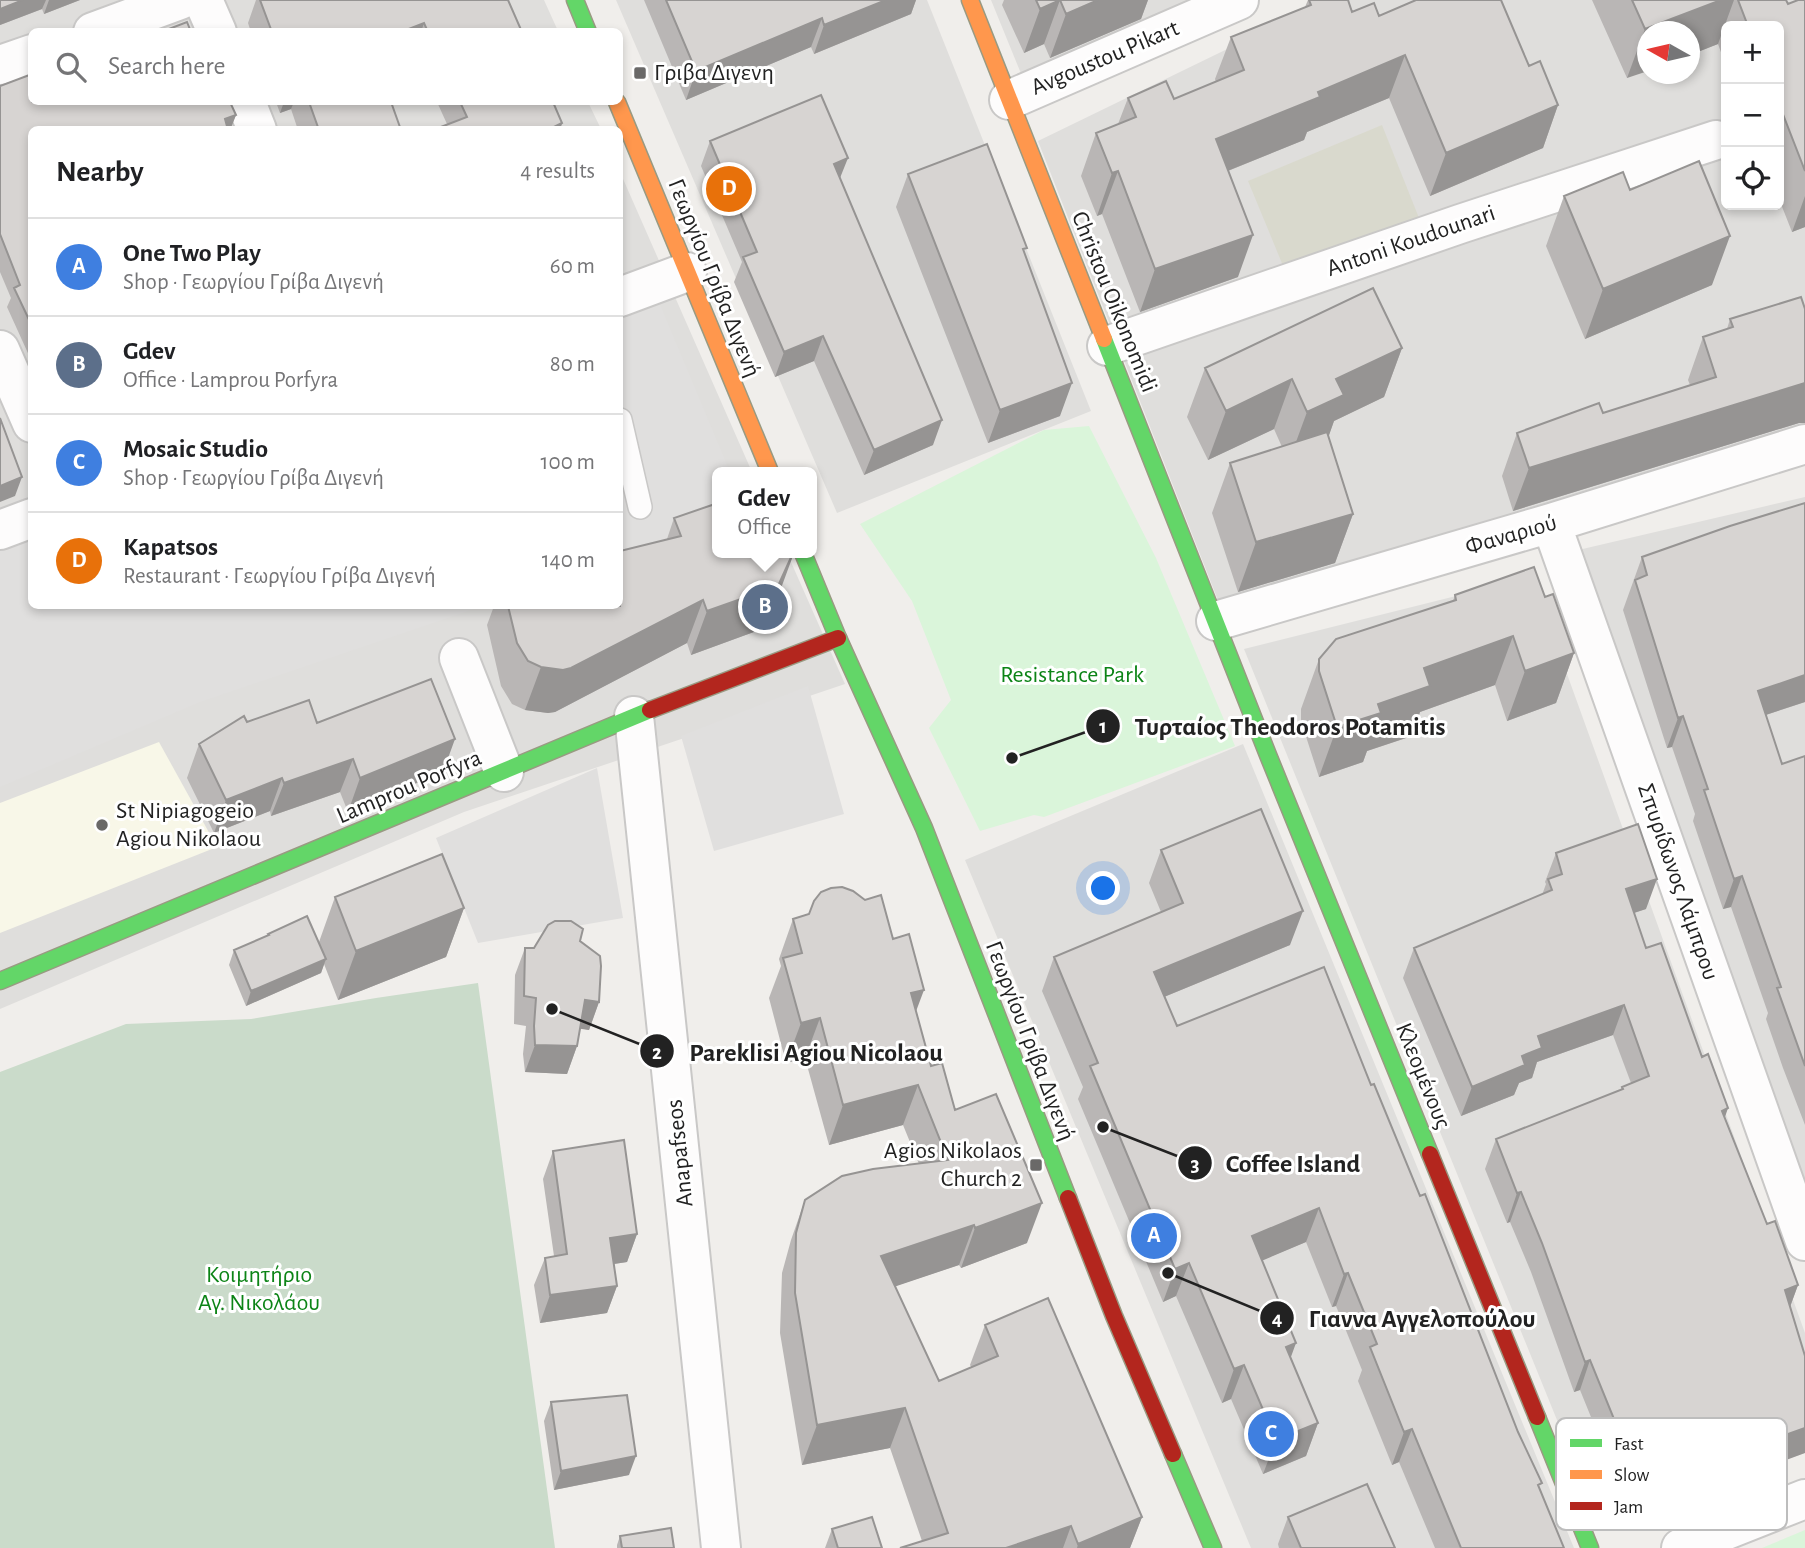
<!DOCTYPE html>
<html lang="en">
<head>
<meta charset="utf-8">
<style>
  :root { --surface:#fff; --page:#f6f6f6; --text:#202124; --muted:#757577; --line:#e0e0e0; --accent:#2563eb }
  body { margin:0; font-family:"Alegreya Sans",sans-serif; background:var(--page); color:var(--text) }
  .controls { position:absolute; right:21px; top:21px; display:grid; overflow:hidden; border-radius:10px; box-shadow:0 4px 10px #0003 }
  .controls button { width:63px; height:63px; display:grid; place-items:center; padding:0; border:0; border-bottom:2px solid var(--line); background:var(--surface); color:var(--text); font:35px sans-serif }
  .compass { position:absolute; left:1637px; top:21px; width:63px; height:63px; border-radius:50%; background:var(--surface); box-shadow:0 4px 10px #0003; rotate:278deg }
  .you { position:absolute; left:1104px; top:889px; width:24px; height:24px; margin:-18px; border:5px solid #fff; border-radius:50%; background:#1a73e8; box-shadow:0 0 0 10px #1a73e833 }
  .badge { display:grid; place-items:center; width:46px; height:46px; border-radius:50%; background:var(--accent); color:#fff; font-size:23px; font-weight:700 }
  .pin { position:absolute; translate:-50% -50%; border:4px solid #fff; box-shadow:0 2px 7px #0006 }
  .popup { position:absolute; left:712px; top:467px; width:105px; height:91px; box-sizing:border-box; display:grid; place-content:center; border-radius:10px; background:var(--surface); filter:drop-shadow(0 2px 5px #0005); font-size:23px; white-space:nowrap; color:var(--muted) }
  .popup b { font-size:26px; color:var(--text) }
  .popup::after { content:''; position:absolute; left:50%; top:100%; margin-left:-14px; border:14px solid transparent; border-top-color:var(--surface) }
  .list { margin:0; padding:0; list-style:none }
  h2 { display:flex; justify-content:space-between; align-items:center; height:91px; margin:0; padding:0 28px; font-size:30px }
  h2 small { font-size:23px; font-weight:400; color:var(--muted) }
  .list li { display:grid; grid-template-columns:46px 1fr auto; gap:21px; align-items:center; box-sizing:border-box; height:98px; padding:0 28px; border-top:2px solid var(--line) }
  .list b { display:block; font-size:26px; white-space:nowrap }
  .list p { margin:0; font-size:23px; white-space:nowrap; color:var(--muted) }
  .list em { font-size:23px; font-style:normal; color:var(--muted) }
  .icon { flex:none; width:38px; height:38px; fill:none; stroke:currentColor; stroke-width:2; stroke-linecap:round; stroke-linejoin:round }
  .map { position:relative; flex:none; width:1805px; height:1548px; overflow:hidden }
  .search { position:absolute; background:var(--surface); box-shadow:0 4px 10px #0003; left:28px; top:28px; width:595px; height:77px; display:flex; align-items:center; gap:18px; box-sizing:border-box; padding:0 24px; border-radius:10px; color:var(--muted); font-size:26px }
  .panel { position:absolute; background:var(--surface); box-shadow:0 4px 10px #0003; left:28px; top:126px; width:595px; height:483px; border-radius:10px }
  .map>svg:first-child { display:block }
</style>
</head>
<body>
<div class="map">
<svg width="1805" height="1548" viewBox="0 0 1805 1548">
  <rect width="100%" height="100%" fill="#f0eeeb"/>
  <path fill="#dfdedc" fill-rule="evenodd" d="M0 0H544L558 31 32 32V102H588L601 129 32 130V606H620V172L752 472H718V553H787L845 684 464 812 0 1009Z
    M616 0H927L1091 411 837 513Z
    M991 0H1208L1024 81Z
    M1328 0H1805V428L1223 613 1038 141ZM1726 26H1779V205H1726ZM1647 32H1689V74H1647Z
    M1805 497V1197L1574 551Z
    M1532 577 1805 1333V1453L1600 1526 1244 649Z
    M1243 744 1574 1548H1251L965 860Z"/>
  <path fill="#f8f7e8" d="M159 742 217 847 0 933V803Z"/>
  <path fill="#d9d9cd" d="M1382 125 1419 218 1286 273 1248 181Z"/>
  <path fill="#cadbca" d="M478 983 555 1548H0V1072L126 1024 251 1019 376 998Z"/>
  <path fill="#daf5da" d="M1089 426 1156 558 1235 746 1044 817 1034 815 980 831 929 728 951 700 912 601 860 524 1044 430Z
    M1805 1530V1548H1762Z"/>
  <path fill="#e0dfde" d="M656 295 730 472H718V525L620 559V309Z
    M31 533 32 606H483L200 702 0 787V544Z
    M808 686 844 814 714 851 681 736Z
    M597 768 623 918 478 943 436 838Z"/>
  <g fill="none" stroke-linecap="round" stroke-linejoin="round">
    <g stroke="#c9c8c7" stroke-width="26">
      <path id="lane" d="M620 420 640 507"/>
    </g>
    <g stroke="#c9c8c7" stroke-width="42">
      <path id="street" d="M203 0 217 32
        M93 32 180 0
        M0 65 32 54
        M1009 100 1239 0
        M246 102 257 130
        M620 297 687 272
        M1107 346 1460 224 1716 140
        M0 350 32 423
        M1551 523 1805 1241
        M0 530 32 518
        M1216 621 1551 523 1805 444
        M459 658 504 772
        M634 716 721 1548
        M1681 1548 1805 1499"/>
    </g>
    <g stroke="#999a82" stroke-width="19">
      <path id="fast" d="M575 0 588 32
        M1104 339 1268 755 1430 1154
        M803 553 838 638 924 828 1068 1198
        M0 981 650 710
        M1537 1417 1590 1548
        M1173 1454 1213 1548"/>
    </g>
    <g stroke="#999a82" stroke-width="19">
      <path id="slow" d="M970 0 1104 339
        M617 102 770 472"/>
    </g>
    <g stroke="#999a82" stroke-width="19">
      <path id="jam" d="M650 710 838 638
        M1430 1154 1537 1417
        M1068 1198 1114 1316 1173 1454"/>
    </g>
    <use href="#lane" stroke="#fdfcfc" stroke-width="23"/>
    <use href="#street" stroke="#fdfcfc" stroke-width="38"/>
    <use href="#fast" stroke="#63d668" stroke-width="16"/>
    <use href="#slow" stroke="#ff974d" stroke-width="16"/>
    <use href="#jam" stroke="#b3261e" stroke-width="16"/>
  </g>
  <path fill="#b9b6b5" d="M0 0H80L44 14 42 9 0 25Z
    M256 0H508L522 32H251L248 23Z
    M644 0H916L911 14 814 54 811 47 686 100Z
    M1004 0H1148L1141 19 1050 58 1044 44 1024 53 1002 5Z
    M1308 0H1348L1352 12 1379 16 1529 66 1558 105 1543 148 1430 196 1389 98 1307 132 1304 140 1228 171 1238 277 1140 312 1102 214 1097 216 1081 176 1096 133 1118 124 1128 98 1174 99 1216 82 1215 79 1231 37 1305 7Z
    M1592 0H1786L1788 4 1805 0V227L1792 232 1779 199V26H1726V66L1718 44 1690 55V32L1627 78Z
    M0 86 236 115 230 130H32V362L7 307 11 298 0 272Z
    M276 102H391L401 130H298L291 109 280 113Z
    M437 102H553L562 123 560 130H433L447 124Z
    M710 141 840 178 933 445 864 475 814 361 775 377 734 282 742 262 701 166Z
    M908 174 1060 416 988 443 896 207Z
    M1630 190 1712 285 1585 339 1546 246 1564 196Z
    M1805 309V423H1799L1513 511 1502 476 1517 433 1603 413 1690 385 1688 380 1703 337 1727 329 1730 319Z
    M1402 348 1384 397 1334 421 1328 437 1353 514 1335 563 1238 592 1212 513 1230 463 1282 447 1274 429 1208 460 1187 417 1205 368Z
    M1805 503V702L1766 715 1782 764 1805 756V1125L1783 1068 1766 1019 1768 1013 1731 907 1723 909 1693 821 1695 814 1672 747 1667 748 1623 610 1642 557Z
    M674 518 780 591 762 629 691 655 687 643 555 712 548 713 525 710 512 704 501 686 487 625 494 606H620L667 539Z
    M1455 595 1545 597 1574 653 1556 703 1507 721 1495 685 1420 712 1412 736 1367 751 1363 762 1319 777 1301 721V709L1319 659 1453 601Z
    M247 722 317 723 443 772 348 812 340 792 271 816 270 811 214 833 187 778 199 744Z
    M1161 850 1290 945 1164 997 1177 1026 1371 1085 1420 1196 1564 1548H1435L1399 1462 1392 1465 1358 1381 1362 1370 1336 1306 1332 1307 1306 1242 1262 1260 1291 1359 1318 1423 1306 1456 1263 1474 1231 1399 1222 1403 1176 1296 1163 1302 1078 1099 1083 1087 1042 991 1054 957 1161 912 1149 883Z
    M1556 853 1646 909 1634 913 1646 948 1725 1117 1767 1224 1798 1285 1790 1307 1805 1356 1738 1478 1737 1475 1668 1503 1666 1498 1630 1513 1580 1390 1574 1392 1531 1272 1510 1222 1507 1223 1485 1169 1496 1139 1621 1090 1622 1087 1631 1083 1613 1035 1537 1062 1532 1078 1519 1083 1514 1095 1461 1116 1403 978 1414 948 1542 895 1546 884 1545 882Z
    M335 897 464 908 446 957 338 1000 324 964 321 973 246 1006 229 965 234 950 267 936 268 934 319 942Z
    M793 919 893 939 916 1011 931 1066 1027 1243 961 1268 959 1265 895 1286 939 1381 972 1368 970 1365 985 1325 1142 1517 1130 1548H900L922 1541 890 1448 802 1465 780 1333 782 1273 791 1240 805 1200 919 1164 903 1125 829 1145 805 1058 786 1063 769 998 781 966 779 959Z
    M580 941 599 1002 589 1030 580 1028 577 1046 567 1074 525 1072 523 1054 526 1026 514 1024 515 975 525 948H534Z
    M553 1151 637 1234 627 1262 614 1264 617 1286 607 1313 540 1323 534 1285 545 1258 554 1256 543 1179Z
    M551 1402 629 1475 554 1490 544 1421Z
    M1288 1517 1395 1548H1279L1278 1544Z
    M832 1529 882 1548H825Z
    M620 1536 674 1548H617V1545Z"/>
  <path fill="#969493" d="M23 0H46L42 9 0 25V9Z
    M49 0H80L44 14Z
    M886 0H916L911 14 814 54 824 25Z
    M1060 0 1044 44 1024 53 1040 9Z
    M1098 0H1148L1141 19 1050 58 1066 14Z
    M1721 0H1734L1718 44 1690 55V32H1648V71L1627 78 1645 29Z
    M822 18 811 47 686 100 696 71Z
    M424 23 421 32H401Z
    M1405 55 1389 98 1307 132 1304 140 1200 182 1216 139 1318 92Z
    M284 102H294L291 109 280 113Z
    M1558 105 1543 148 1430 196 1446 153Z
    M236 115 230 130H221L225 119Z
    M562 123 560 130H548Z
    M848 158 838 183 834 164Z
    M1118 171 1102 214 1097 216 1112 173Z
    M1805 196V227L1792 232Z
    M1253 235 1238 277 1140 312 1155 269Z
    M1730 236 1712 285 1585 339 1603 289Z
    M823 336 814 361 775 377 784 352Z
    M1402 348 1384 397 1334 421 1326 444 1289 461 1307 412 1336 379Z
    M1292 379 1274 429 1208 460 1226 411Z
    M1072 383 1060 416 988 443 1000 410Z
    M1805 383V423H1799L1513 511 1529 468Z
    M942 420 933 445 864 475 874 450Z
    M22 477 15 496 0 502V486Z
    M1353 514 1335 563 1238 592 1256 542Z
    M794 553 780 591 762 629 691 655 707 611Z
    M703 600 687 643 555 712 548 713 525 710 541 667Z
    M1513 636 1495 685 1420 712 1412 736 1367 751 1363 762 1319 777 1337 727 1424 668Z
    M1574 653 1556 703 1507 721 1525 671Z
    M1805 675V702L1747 721 1758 691Z
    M1683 716 1672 747 1667 748 1678 718Z
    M455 739 443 772 348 812 360 778Z
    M353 759 340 792 271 816 284 783Z
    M282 778 270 811 214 833 226 800Z
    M1742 876 1731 907 1723 909 1734 879Z
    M1657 879 1646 909 1615 919 1626 889Z
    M464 908 446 957 338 1000 356 951Z
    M1303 911 1290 945 1142 1006 1154 972Z
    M326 959 321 973 246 1006 251 991Z
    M924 990 909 1030 911 993Z
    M585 1000 599 1002 589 1030 575 1028Z
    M1624 1005 1613 1035 1537 1062 1532 1078 1519 1083 1514 1095 1461 1116 1472 1087 1522 1056 1538 1036Z
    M820 1018 805 1058 786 1063 801 1023Z
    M535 1045 577 1046 567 1074 525 1072Z
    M918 1085 903 1125 829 1145 843 1105Z
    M1728 1108 1718 1138 1722 1111Z
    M1521 1192 1510 1222 1507 1223 1517 1193Z
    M1042 1203 1027 1243 961 1268 975 1228Z
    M1319 1208 1306 1242 1240 1270 1252 1236Z
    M974 1225 959 1265 867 1296 881 1256Z
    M637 1234 627 1262 600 1266 610 1238Z
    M1189 1263 1176 1296 1163 1302 1175 1269Z
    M1348 1273 1336 1306 1332 1307 1344 1274Z
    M1798 1285 1787 1315 1785 1290Z
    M617 1286 607 1313 540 1323 550 1295Z
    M1296 1343 1284 1376 1286 1347Z
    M1590 1360 1580 1390 1574 1392 1585 1362Z
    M1244 1365 1231 1399 1222 1403 1234 1369Z
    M905 1408 890 1448 802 1465 817 1425Z
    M1318 1423 1306 1456 1263 1474 1276 1440Z
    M1805 1428V1453L1738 1478 1749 1448Z
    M1412 1429 1399 1462 1392 1465 1404 1432Z
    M1748 1445 1737 1475 1668 1503 1678 1473Z
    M636 1456 629 1475 554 1490 561 1471Z
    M1676 1468 1666 1498 1630 1513 1640 1483Z
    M1142 1517 1130 1548H1077L1078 1544Z
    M1071 1526 1063 1548H1006Z"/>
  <path fill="#d7d4d2" stroke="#969493" stroke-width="2" d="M0 0H23L0 9Z
    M260 0H508L522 32H428L424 23 401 32H272Z
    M666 0H886L824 25 822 18 696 71Z
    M1036 0H1060L1040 9Z
    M1060 0H1098L1066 14Z
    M1309 0H1348L1352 12 1374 3 1379 16 1416 0H1501L1529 66 1540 61 1558 105 1446 153 1405 55 1318 92 1320 97 1216 139 1253 235 1155 269 1118 171 1112 173 1096 133 1136 117 1128 98 1166 81 1174 99 1244 70 1231 37 1311 5Z
    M1632 0H1721L1645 29Z
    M1738 0H1786L1788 4 1798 0H1805V171L1779 104V26H1748Z
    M187 22 191 32H161Z
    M32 74V102H230L236 115 225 119 228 130H32V326L14 288 20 285 0 234V86Z
    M821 95 848 158 834 164 942 420 874 450 823 336 784 352 743 257 757 252 710 141Z
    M309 102H391L401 130H319Z
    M460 102H553L562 123 548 130H433L467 117Z
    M987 144 1027 248 1023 249 1072 383 1000 410 908 174Z
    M1699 161 1730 236 1603 289 1564 196 1623 172 1630 190Z
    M1373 288 1402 348 1336 379 1344 395 1307 412 1292 379 1226 411 1205 368Z
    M1801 297 1805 309V383L1529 468 1517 433 1599 403 1603 413 1716 377 1703 337 1733 327 1730 319Z
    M0 418 22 477 0 486Z
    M1327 432 1353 514 1256 542 1230 463Z
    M718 503V553H793L778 586 707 611 703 600 571 668 563 670 541 667 528 661 517 643 508 606H620V551L681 536 674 518Z
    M1805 503V675L1758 691 1782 764 1805 756V1066L1777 988 1781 987 1742 876 1734 879 1704 790 1708 789 1683 716 1678 718 1635 580 1647 575 1642 557 1730 526Z
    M1534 567 1545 597 1553 594 1574 653 1525 671 1513 636 1424 668 1430 686 1378 704 1381 713 1337 727 1319 671V659L1336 639 1456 600 1455 595Z
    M431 679 455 739 360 778 353 759 284 783 282 778 226 800 199 744 244 716 247 722 309 700 317 723Z
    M1261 809 1303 911 1154 972 1177 1026 1324 967 1371 1085 1374 1084 1420 1196 1425 1194 1518 1432 1542 1483 1538 1485 1564 1548H1461L1412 1429 1404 1432 1370 1347 1377 1344 1348 1273 1344 1274 1319 1208 1252 1236 1296 1343 1286 1347 1318 1423 1276 1440 1244 1365 1234 1369 1189 1263 1175 1269 1090 1066 1098 1063 1054 957 1183 903 1161 850Z
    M1638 824 1657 879 1626 889 1646 948 1661 943 1702 1057 1708 1054 1728 1108 1722 1111 1767 1224 1775 1221 1798 1285 1785 1290 1805 1356V1428L1749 1448 1748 1445 1678 1473 1676 1468 1640 1483 1590 1360 1585 1362 1542 1243 1521 1192 1517 1193 1496 1139 1623 1089 1622 1087 1649 1076 1624 1005 1538 1036 1542 1048 1522 1056 1525 1065 1472 1087 1414 948 1552 890 1548 879 1562 874 1556 853Z
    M442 854 464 908 356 951 335 897Z
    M842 887 853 891 865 900 881 895 893 939 909 934 924 990 911 993 931 1066 942 1063 955 1110 996 1094 1042 1203 975 1228 974 1225 881 1256 939 1381 998 1356 985 1325 1048 1298 1142 1517 1078 1544 1071 1526 1006 1548H900L948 1533 905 1408 817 1425 795 1293 796 1233 805 1200 842 1176 873 1169 948 1160 918 1085 843 1105 820 1018 801 1023 783 958 802 953 793 919 809 914 814 901 821 892 831 888Z
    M307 916 326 959 251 991 234 950 269 935 268 934Z
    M555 921H571L583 929 580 941 600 956 601 966 599 1002 585 1000 577 1046 535 1045 534 1026 536 998 524 996 525 948H534L548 925Z
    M624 1140 637 1234 610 1238 617 1286 550 1295 545 1258 567 1254 553 1151Z
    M627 1395 636 1456 561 1471 551 1402Z
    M1367 1484 1395 1548H1301L1288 1517Z
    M872 1517 882 1548H838L832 1529Z
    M671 1528 674 1548H622L620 1536Z"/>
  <g fill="#6a6968" stroke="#fff" stroke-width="2.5">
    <rect x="633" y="66" width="14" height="14" rx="3.5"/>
    <circle cx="102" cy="825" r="7"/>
    <rect x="1029" y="1158" width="14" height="14" rx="3.5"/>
  </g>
  <g text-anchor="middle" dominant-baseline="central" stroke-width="6" stroke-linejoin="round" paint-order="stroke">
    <g font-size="24" fill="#222" stroke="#fff">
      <text transform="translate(1105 58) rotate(-23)">Avgoustou Pikart</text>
      <text transform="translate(1411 241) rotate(-19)">Antoni Koudounari</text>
      <text transform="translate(714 278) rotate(68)">Γεωργίου Γρίβα Διγενή</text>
      <text transform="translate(1114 302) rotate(68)">Christou Oikonomidi</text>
      <text transform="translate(1511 535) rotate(-16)">Φαναριού</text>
      <text transform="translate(409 787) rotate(-23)">Lamprou Porfyra</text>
      <text transform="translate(1678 882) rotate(71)">Σπυρίδωνος Λάμπρου</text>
      <text transform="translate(1030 1041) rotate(69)">Γεωργίου Γρίβα Διγενή</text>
      <text transform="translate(1423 1076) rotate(68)">Κλεομένους</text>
      <text transform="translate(680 1153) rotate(-96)">Anapafseos</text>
    </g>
    <g font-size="24" fill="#222" stroke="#fff" text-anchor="start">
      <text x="654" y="73">Γριβα Διγενη</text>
      <text x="116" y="811">St Nipiagogeio<tspan x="116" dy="28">Agiou Nikolaou</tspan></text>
      <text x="1022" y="1151" text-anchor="end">Agios Nikolaos<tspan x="1022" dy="28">Church 2</tspan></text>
    </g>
    <g font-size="24" fill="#0c8416" stroke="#fff">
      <text x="1072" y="675">Resistance Park</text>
      <text x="259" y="1275">Κοιμητήριο<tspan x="259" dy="28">Αγ. Νικολάου</tspan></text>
    </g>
  </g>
  <rect x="1556" y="1418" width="231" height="112" rx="10" fill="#fff" stroke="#bdbdbd" stroke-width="2"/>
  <rect x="1570" y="1439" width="32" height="8" fill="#63d668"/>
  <rect x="1570" y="1470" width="32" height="9" fill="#ff974d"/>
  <rect x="1570" y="1502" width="32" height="8" fill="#b3261e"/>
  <g font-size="19" fill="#222">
    <text x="1614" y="1450">Fast</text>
    <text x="1614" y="1481">Slow</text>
    <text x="1614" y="1513">Jam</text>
  </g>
  <path fill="none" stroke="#222" stroke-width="2.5" d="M1012 758L1103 726M552 1009L657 1051M1103 1127L1195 1163M1168 1273L1277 1318"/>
  <g fill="#222" stroke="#fff" stroke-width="2.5">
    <circle cx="1012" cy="758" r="7"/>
    <circle cx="552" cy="1009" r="7"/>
    <circle cx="1103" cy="1127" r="7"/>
    <circle cx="1168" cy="1273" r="7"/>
    <circle cx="1103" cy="726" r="18"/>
    <circle cx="657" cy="1051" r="18"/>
    <circle cx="1195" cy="1163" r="18"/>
    <circle cx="1277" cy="1318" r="18"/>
  </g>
  <g font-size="21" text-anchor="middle" font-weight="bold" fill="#fff">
    <text x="1103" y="733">1</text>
    <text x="657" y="1059">2</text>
    <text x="1195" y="1171">3</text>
    <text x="1277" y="1325">4</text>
  </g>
  <g font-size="26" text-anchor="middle" font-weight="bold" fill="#222" stroke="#fff" stroke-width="6" stroke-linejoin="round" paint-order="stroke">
    <text x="1290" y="735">Τυρταίος Theodoros Potamitis</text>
    <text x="816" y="1061">Pareklisi Agiou Nicolaou</text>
    <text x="1293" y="1172">Coffee Island</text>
    <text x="1422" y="1327">Γιαννα Αγγελοπούλου</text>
  </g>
</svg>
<div class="controls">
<button>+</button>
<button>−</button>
<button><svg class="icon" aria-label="locate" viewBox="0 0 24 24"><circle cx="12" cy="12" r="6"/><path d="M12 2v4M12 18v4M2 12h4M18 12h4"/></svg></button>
</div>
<svg class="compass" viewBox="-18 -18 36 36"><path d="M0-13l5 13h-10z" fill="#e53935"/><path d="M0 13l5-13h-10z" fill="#757577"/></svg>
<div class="you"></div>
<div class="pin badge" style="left:1154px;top:1236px;background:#3f7fe0">A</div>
<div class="pin badge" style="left:765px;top:607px;background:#5c6f8a">B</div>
<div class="popup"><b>Gdev</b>Office</div>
<div class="pin badge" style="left:1271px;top:1434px;background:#3f7fe0">C</div>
<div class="pin badge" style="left:729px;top:189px;background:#e8710a">D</div>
<div class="search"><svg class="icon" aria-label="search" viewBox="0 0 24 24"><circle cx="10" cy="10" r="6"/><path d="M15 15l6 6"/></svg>Search here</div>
<section class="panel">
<h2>Nearby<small>4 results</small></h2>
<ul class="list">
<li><span class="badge" style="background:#3f7fe0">A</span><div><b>One Two Play</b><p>Shop · Γεωργίου Γρίβα Διγενή</p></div><em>60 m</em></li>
<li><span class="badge" style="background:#5c6f8a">B</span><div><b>Gdev</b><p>Office · Lamprou Porfyra</p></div><em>80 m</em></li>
<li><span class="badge" style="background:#3f7fe0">C</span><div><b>Mosaic Studio</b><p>Shop · Γεωργίου Γρίβα Διγενή</p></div><em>100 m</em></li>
<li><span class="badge" style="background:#e8710a">D</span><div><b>Kapatsos</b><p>Restaurant · Γεωργίου Γρίβα Διγενή</p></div><em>140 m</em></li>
</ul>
</section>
</div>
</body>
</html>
